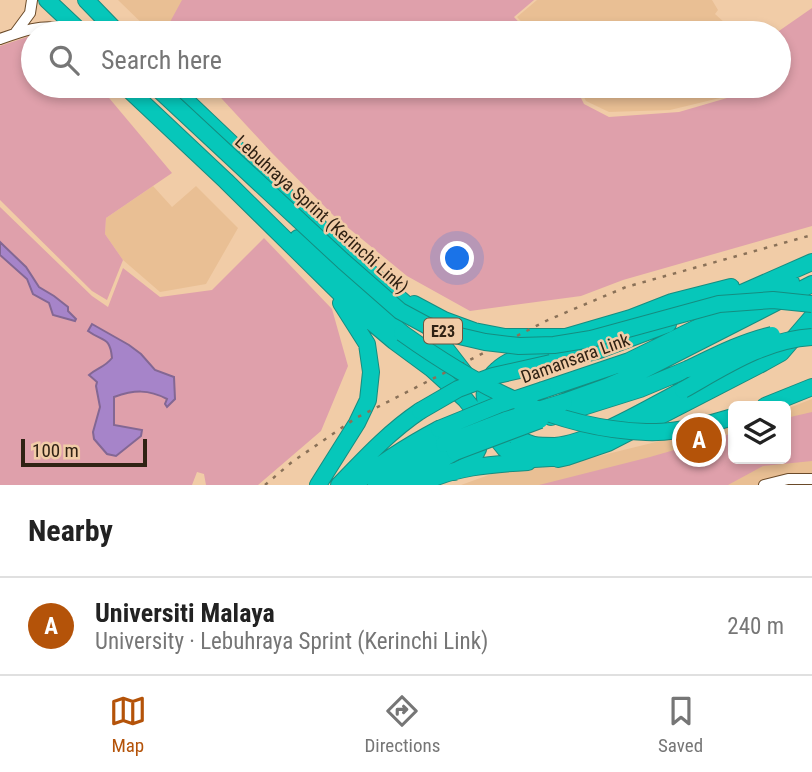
<!DOCTYPE html>
<html lang="en">
<head>
<meta charset="utf-8">
<style>
  :root { --surface:#fff; --page:#f2f2f2; --text:#222; --muted:#767676; --line:#e0e0e0; --accent:#b45309 }
  body { margin:0; font-family:"Roboto Condensed",sans-serif; background:var(--page); color:var(--text) }
  .controls { position:absolute; right:21px; bottom:21px; display:grid; overflow:hidden; border-radius:10px; box-shadow:0 4px 10px #0003 }
  .controls button { width:63px; height:63px; display:grid; place-items:center; padding:0; border:0; border-bottom:2px solid var(--line); background:var(--surface); color:var(--text); font:35px sans-serif }
  .scale { position:absolute; left:21px; bottom:18px; width:126px; box-sizing:border-box; padding-left:7px; border:4px solid #302214; border-top:0; font-size:19px; line-height:24px; white-space:nowrap; color:#302214; -webkit-text-stroke:5px #f1cca7; paint-order:stroke }
  .you { position:absolute; left:458px; top:259px; width:24px; height:24px; margin:-18px; border:5px solid #fff; border-radius:50%; background:#1a73e8; box-shadow:0 0 0 10px #1a73e833 }
  .badge { display:grid; place-items:center; width:46px; height:46px; border-radius:50%; background:var(--accent); color:#fff; font-size:23px; font-weight:700 }
  .pin { position:absolute; translate:-50% -50%; border:4px solid #fff; box-shadow:0 2px 7px #0006 }
  .list { margin:0; padding:0; list-style:none }
  h2 { display:flex; justify-content:space-between; align-items:center; height:91px; margin:0; padding:0 28px; font-size:30px }
  h2 small { font-size:23px; font-weight:400; color:var(--muted) }
  .list li { display:grid; grid-template-columns:46px 1fr auto; gap:21px; align-items:center; box-sizing:border-box; height:98px; padding:0 28px; border-top:2px solid var(--line) }
  .list b { display:block; font-size:26px; white-space:nowrap }
  .list p { margin:0; font-size:23px; white-space:nowrap; color:var(--muted) }
  .list em { font-size:23px; font-style:normal; color:var(--muted) }
  .icon { flex:none; width:38px; height:38px; fill:none; stroke:currentColor; stroke-width:2; stroke-linecap:round; stroke-linejoin:round }
  .map { position:relative; flex:none; width:812px; height:485px; overflow:hidden }
  .search { position:absolute; background:var(--surface); box-shadow:0 4px 10px #0003; left:21px; right:21px; top:21px; height:77px; display:flex; align-items:center; gap:18px; box-sizing:border-box; padding:0 24px; border-radius:38px; color:var(--muted); font-size:26px }
  .sheet { height:189px; background:var(--surface) }
  nav { display:flex; justify-content:space-around; align-items:center; box-sizing:border-box; height:98px; border-top:2px solid var(--line); background:var(--surface); font-size:19px; color:var(--muted) }
  nav a { display:grid; justify-items:center; gap:4px }
  nav .on { color:var(--accent) }
  .map>svg:first-child { display:block }
</style>
</head>
<body>
<div class="map">
<svg width="812" height="485" viewBox="0 0 812 485">
  <rect width="100%" height="100%" fill="#f1cca7"/>
  <path fill="#e9bf94" d="M118 0H191L161 33H152Z
    M537 0H712L718 10 715 14 736 33H532L517 17Z
    M578 86H742L724 97 670 110 609 112 586 101Z
    M153 186 172 207 196 186 238 228 206 284 160 292 123 260 105 234 106 218Z
    M812 399V485H461L497 472 595 457 733 423V459H786V409Z"/>
  <path fill="#dfa0ab" d="M182 0H534L514 17 529 33H164Z
    M812 8V226L623 280 581 296 470 311 407 276 335 217 272 153 210 86H575L584 104 609 117 679 112 727 98 749 86H779V80H782L779 65V33H776Z
    M33 35V86H99L172 173 106 218 105 234 123 260 107 300 92 291 0 200V46Z
    M0 207 92 296 108 307 123 268 160 297 212 290 264 238 332 309 348 366 321 431 258 485H206L204 474 197 472 192 485H0Z
    M812 412V461L763 466 728 485H539L650 457 733 433V459H786V418Z"/>
  <path fill="#a684c9" stroke="#836793" stroke-width="2" d="M0 242 26 267 39 287 54 296 68 307V311L76 319 75 321 53 315 49 303 33 294 27 279 0 255Z
    M92 324 129 345 141 354 155 370 174 377 175 399 167 407 165 404 167 399C148 389 134 390 114 397V425L142 430 141 436 116 456 107 454 94 439 93 432 100 407 96 386 97 382 89 375C97 368 105 367 112 358 110 336 103 342 88 331Z"/>
  <g fill="none" stroke-linecap="round" stroke-linejoin="round">
    <g stroke="#6a4a29" stroke-width="12">
      <path id="minor" d="M16 32 30 13 32 0
        M0 39C22 31 41 24 65 29
        M764 485 788 479H812"/>
    </g>
    <g stroke="#158d80" stroke-width="18">
      <path id="highway" d="M47 0 82 33
        M86 0 118 33
        M125 86 226 181 356 309 394 341 432 369 465 399 505 449 522 457 534 459 567 457
        M171 86 336 243 422 318 466 375
        M298 238 360 296 402 333
        M718 301 737 295 812 262
        M414 304 444 320 474 331 505 337H566L631 318 672 302 731 287
        M551 348C533 354 512 356 497 370 489 377 483 388 485 398 488 417 517 441 534 445 540 446 549 446 555 446 591 443 650 407 683 390
        M551 363 599 350 668 324
        M543 390 629 361 791 282
        M564 402 606 387 634 375 812 284
        M765 406 812 387
        M551 417 640 389 688 369
        M705 425 733 417
        M558 459 567 457 608 443 763 363 781 353 812 317
        M454 472 471 463 478 449 481 433
        M318 485 357 423 368 400 371 372 367 344 341 303
        M339 485C365 458 389 432 420 411
        M354 485C380 463 409 445 439 429
        M376 485 413 460 444 444
        M397 485 413 475 455 452
        M419 485C451 467 492 464 528 462"/>
    </g>
    <use href="#minor" stroke="#fff" stroke-width="10"/>
    <use href="#highway" stroke="#06c7ba" stroke-width="16"/>
    <path stroke="#8a7158" stroke-width="2.5" stroke-dasharray="3.5 7" stroke-linecap="butt" d="M265 485 292 462 356 418 548 320 626 287 812 235"/>
    <g stroke="#158d80" stroke-width="18" stroke-linecap="butt">
      <path id="highway-bridge" d="M158 89 343 261 400 311 426 325 455 335 485 342 519 346 554 345 591 339 719 304 773 300 812 304
        M402 333C475 385 554 429 646 432 666 433 686 429 705 425
        M688 369C715 356 742 342 772 335
        M683 390C724 367 764 340 812 337
        M420 411 458 389 493 376 551 363
        M439 429 498 405 543 390
        M444 444 506 420 564 402
        M455 452 540 420"/>
    </g>
    <use href="#highway-bridge" stroke="#06c7ba" stroke-width="16"/>
  </g>
  <g text-anchor="middle" dominant-baseline="central" stroke-width="5" stroke-linejoin="round" paint-order="stroke">
    <rect fill="#f1cca7" stroke="#6a5540" stroke-width="2" x="424" y="318.5" width="38" height="25" rx="5"/>
    <g font-size="16" font-weight="bold" fill="#302214">
      <text x="443" y="331">E23</text>
    </g>
    <g font-size="18" fill="#302214" stroke="#f1cca7">
      <text transform="translate(322 214) rotate(42)">Lebuhraya Sprint (Kerinchi Link)</text>
      <text transform="translate(575 358) rotate(-20)">Damansara Link</text>
    </g>
  </g>
</svg>
<div class="controls">
<button><svg class="icon" aria-label="layers" viewBox="0 0 24 24"><path d="M12 4l9 5-9 5-9-5zM3 14l9 5 9-5"/></svg></button>
</div>
<div class="scale">100 m</div>
<div class="you"></div>
<div class="pin badge" style="left:699px;top:440px">A</div>
<div class="search"><svg class="icon" aria-label="search" viewBox="0 0 24 24"><circle cx="10" cy="10" r="6"/><path d="M15 15l6 6"/></svg>Search here</div>
</div>
<section class="sheet">
<h2>Nearby<small></small></h2>
<ul class="list">
<li><span class="badge">A</span><div><b>Universiti Malaya</b><p>University · Lebuhraya Sprint (Kerinchi Link)</p></div><em>240 m</em></li>
</ul>
</section>
<nav>
<a class="on"><svg class="icon" aria-label="map" viewBox="0 0 24 24"><path d="M3 6l6-2 6 2 6-2v14l-6 2-6-2-6 2zM9 4v14M15 6v14"/></svg>Map</a>
<a><svg class="icon" aria-label="directions" viewBox="0 0 24 24"><path d="M12 3l9 9-9 9-9-9zM9 14v-3h6M13 9l2 2-2 2"/></svg>Directions</a>
<a><svg class="icon" aria-label="saved" viewBox="0 0 24 24"><path d="M7 4h10v16l-5-4-5 4z"/></svg>Saved</a>
</nav>
</body>
</html>
